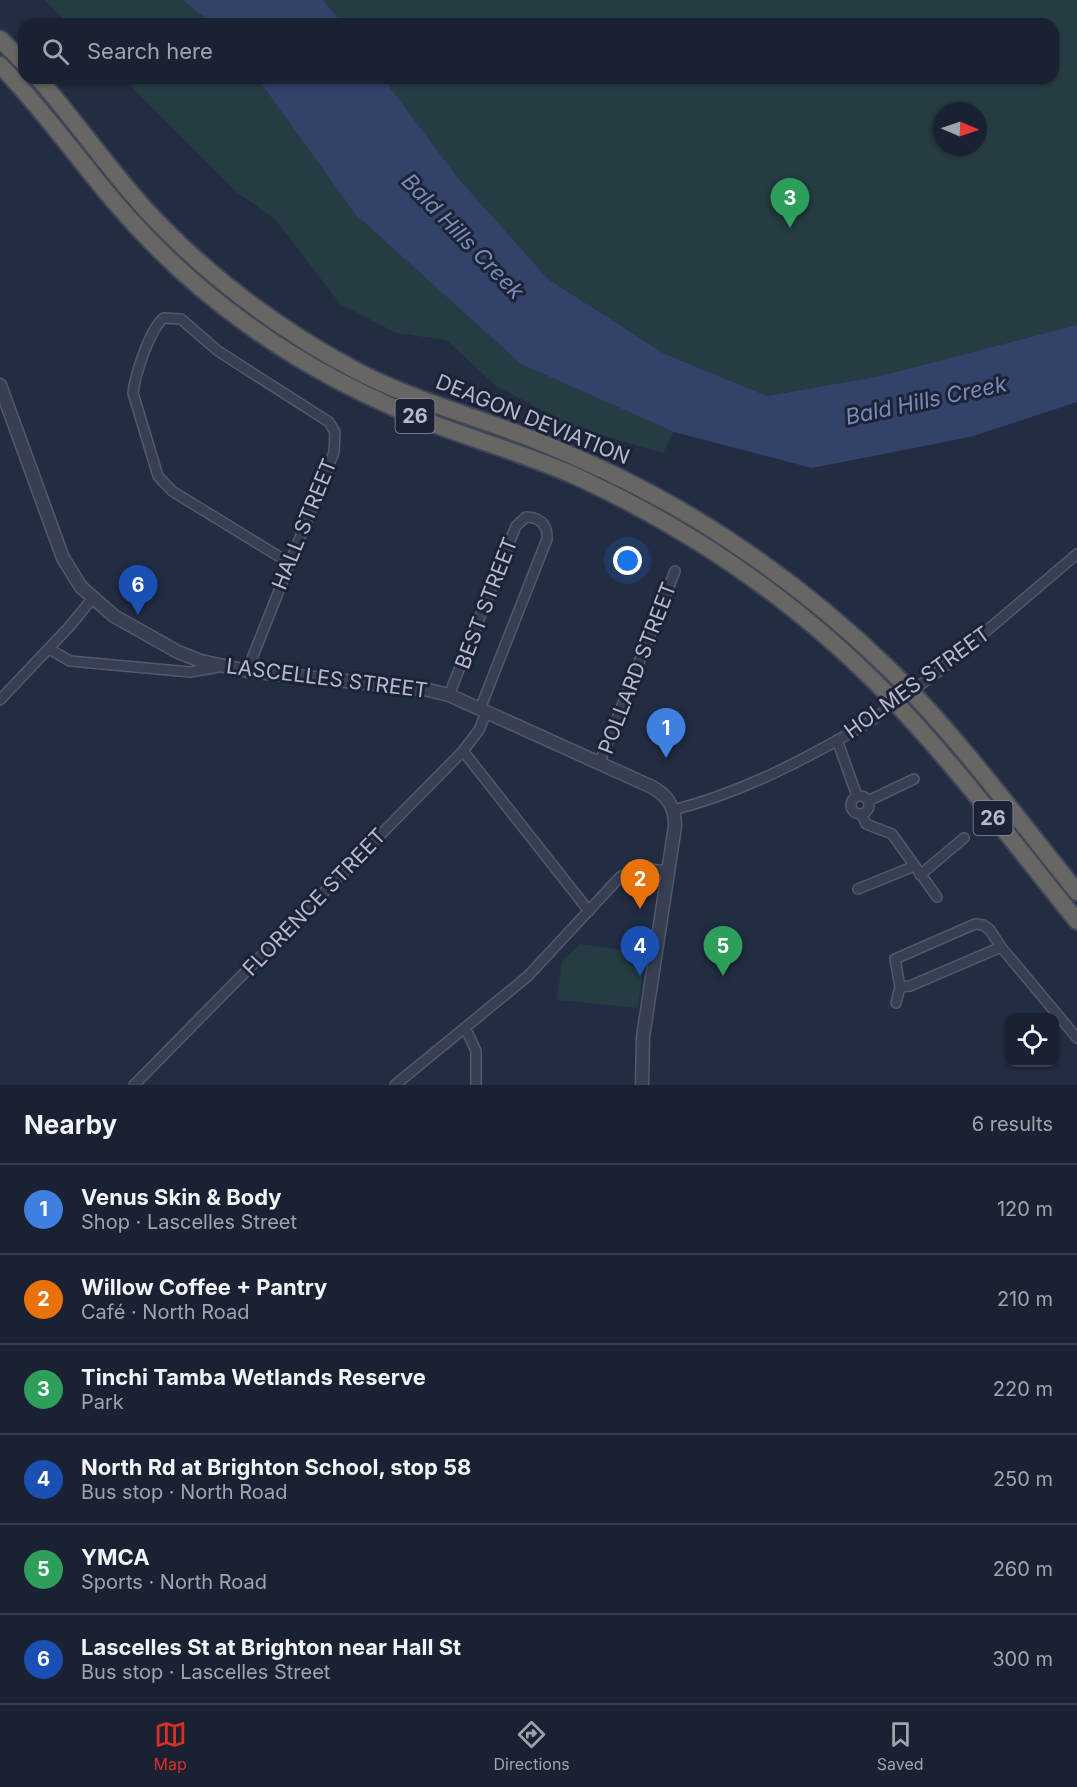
<!DOCTYPE html>
<html lang="en">
<head>
<meta charset="utf-8">
<style>
  :root { --surface:#1a2132; --page:#23293a; --text:#f1f3f6; --muted:#9fa3ac; --line:#383e4d; --accent:#d93025 }
  body { margin:0; font-family:Inter,sans-serif; background:var(--page); color:var(--text) }
  .controls { position:absolute; right:18px; bottom:18px; display:grid; overflow:hidden; border-radius:12px; box-shadow:0 2px 4px #0004 }
  .controls button { width:54px; height:54px; display:grid; place-items:center; padding:0; border:0; border-bottom:2px solid var(--line); background:var(--surface); color:var(--text); font:30px sans-serif }
  .compass { position:absolute; left:933px; top:102px; width:54px; height:54px; border-radius:50%; background:var(--surface); box-shadow:0 2px 4px #0004; rotate:92deg }
  .you { position:absolute; left:628px; top:561px; width:21px; height:21px; margin:-15px; border:4px solid #fff; border-radius:50%; background:#1a73e8; box-shadow:0 0 0 9px #1a73e833 }
  .badge { display:grid; place-items:center; width:39px; height:39px; border-radius:50%; background:var(--accent); color:#fff; font-size:20px; font-weight:700 }
  .pin { position:absolute; translate:-50% -50px; filter:drop-shadow(0 2px 3px #0008) }
  .pin::after { content:''; position:absolute; top:32px; width:21px; height:18px; background:inherit; clip-path:polygon(0 0,100% 0,50% 100%) }
  .list { margin:0; padding:0; list-style:none }
  h2 { display:flex; justify-content:space-between; align-items:center; height:78px; margin:0; padding:0 24px; font-size:26px }
  h2 small { font-size:20px; font-weight:400; color:var(--muted) }
  .list li { display:grid; grid-template-columns:39px 1fr auto; gap:18px; align-items:center; box-sizing:border-box; height:90px; padding:0 24px; border-top:2px solid var(--line) }
  .list b { display:block; font-size:22px; white-space:nowrap }
  .list p { margin:0; font-size:20px; white-space:nowrap; color:var(--muted) }
  .list em { font-size:20px; font-style:normal; color:var(--muted) }
  .icon { flex:none; width:33px; height:33px; fill:none; stroke:currentColor; stroke-width:2; stroke-linecap:round; stroke-linejoin:round }
  .map { position:relative; flex:none; width:1077px; height:1085px; overflow:hidden }
  .search { position:absolute; background:var(--surface); box-shadow:0 2px 4px #0004; left:18px; right:18px; top:18px; height:66px; display:flex; align-items:center; gap:15px; box-sizing:border-box; padding:0 21px; border-radius:18px; color:var(--muted); font-size:22px }
  .sheet { height:618px; background:var(--surface) }
  nav { display:flex; justify-content:space-around; align-items:center; box-sizing:border-box; height:84px; border-top:2px solid var(--line); background:var(--surface); font-size:16px; color:var(--muted) }
  nav a { display:grid; justify-items:center; gap:3px }
  nav .on { color:var(--accent) }
  .map>svg:first-child { display:block }
</style>
</head>
<body>
<div class="map">
<svg width="1077" height="1085" viewBox="0 0 1077 1085">
  <rect width="100%" height="100%" fill="#222c42"/>
  <path fill="#253c43" fill-rule="evenodd" d="M45 0H183L212 24H69Z
    M323 0H1077V325L880 376 767 396 663 353 548 279 458 178 383 78H1053V24H343ZM942 111H978V147H942Z
    M123 78H257L356 215 521 364 674 432 663 453 576 428 496 386 446 340 396 333 340 304 276 220 238 193Z
    M580 944 645 953 638 1008 557 1000 562 961Z"/>
  <path fill="#334269" d="M183 0H323L343 24H212Z
    M257 78H383L458 178 548 279 663 353 767 396 880 376 1077 325V402L970 437 812 468 674 432 521 364 356 215Z"/>
  <g fill="none" stroke-linecap="round" stroke-linejoin="round">
    <g stroke="#52596c" stroke-width="12">
      <path id="minor" d="M49 649 70 661 190 672 219 667
        M247 671 334 452 335 432 329 422 218 351 181 319 164 318C150 328 135 375 133 393L158 476 172 491 288 562
        M938 672 1077 554
        M449 695 516 526 526 517C540 517 548 525 547 539L480 709
        M0 700 69 627 92 599
        M837 740 857 796
        M463 751 589 911
        M599 764 675 571
        M851 805a9 9 0 1 1 18 0a9 9 0 1 1-18 0Z
        M868 801 914 779
        M673 810C742 793 810 757 871 721
        M862 814 866 824 892 834 937 897
        M920 875 964 838
        M858 889 912 867
        M900 987 910 986 1001 947
        M896 1003 900 987 895 959 975 924 983 925 990 930 1001 947 1077 1038
        M466 1029 476 1051V1085
        M134 1085 463 751 479 730 486 713
        M395 1085 528 976 620 877 640 868 668 871"/>
    </g>
    <g stroke="#52596c" stroke-width="15">
      <path id="tertiary" d="M0 385 63 558 81 587 114 616 178 652 201 661 247 671 424 689 449 695 652 787C668 796 675 807 675 826L643 1037 642 1085"/>
    </g>
    <g stroke="#3f4659" stroke-width="20">
      <path id="trunk" d="M0 39 24 63
        M0 65C41 107 75 155 113 200 152 246 198 289 247 324 306 367 371 400 439 426 488 444 537 458 584 480 706 537 816 616 907 715 967 780 1021 852 1077 921
        M38 78C75 120 107 167 145 209 205 274 275 327 353 369 411 400 474 416 535 440 602 467 667 499 727 539 785 577 840 621 890 670 959 738 1016 817 1077 892"/>
    </g>
    <use href="#minor" stroke="#373f52" stroke-width="9"/>
    <use href="#tertiary" stroke="#373f52" stroke-width="12"/>
    <use href="#trunk" stroke="#676662" stroke-width="16"/>
    <g stroke="#52596c" stroke-width="12" stroke-linecap="butt">
      <path id="minor-bridge" d="M871 721 938 672"/>
    </g>
    <use href="#minor-bridge" stroke="#373f52" stroke-width="9"/>
  </g>
  <g text-anchor="middle" dominant-baseline="central" stroke-width="6" stroke-linejoin="round" paint-order="stroke">
    <g fill="#1c2337" stroke="#868d9f" stroke-width="1.5">
      <rect x="395.5" y="399" width="39" height="34" rx="4.5"/>
      <rect x="973.5" y="801" width="39" height="34" rx="4.5"/>
    </g>
    <g font-size="20" font-weight="bold" fill="#b4bacc">
      <text x="415" y="416">26</text>
      <text x="993" y="818">26</text>
    </g>
    <g font-size="21" fill="#b4bacc" stroke="#1c2337">
      <text transform="translate(533 419) rotate(22)">DEAGON DEVIATION</text>
      <text transform="translate(304 524) rotate(-68)">HALL STREET</text>
      <text transform="translate(486 603) rotate(-69)">BEST STREET</text>
      <text transform="translate(637 668) rotate(-69)">POLLARD STREET</text>
      <text transform="translate(327 678) rotate(7)">LASCELLES STREET</text>
      <text transform="translate(917 682) rotate(-36)">HOLMES STREET</text>
      <text transform="translate(314 902) rotate(-46)">FLORENCE STREET</text>
    </g>
    <g font-size="22" font-style="italic" fill="#788bb7" stroke="#1c2337">
      <text transform="translate(463 236) rotate(46)">Bald Hills Creek</text>
      <text transform="translate(926 400) rotate(-12)">Bald Hills Creek</text>
    </g>
  </g>
</svg>
<div class="controls">
<button><svg class="icon" aria-label="locate" viewBox="0 0 24 24"><circle cx="12" cy="12" r="6"/><path d="M12 2v4M12 18v4M2 12h4M18 12h4"/></svg></button>
</div>
<svg class="compass" viewBox="-18 -18 36 36"><path d="M0-13l5 13h-10z" fill="#e53935"/><path d="M0 13l5-13h-10z" fill="#9fa3ac"/></svg>
<div class="you"></div>
<div class="pin badge" style="left:666px;top:758px;background:#3f7fe0">1</div>
<div class="pin badge" style="left:640px;top:909px;background:#e8710a">2</div>
<div class="pin badge" style="left:790px;top:228px;background:#2e9e5b">3</div>
<div class="pin badge" style="left:640px;top:976px;background:#1a4fb4">4</div>
<div class="pin badge" style="left:723px;top:976px;background:#2e9e5b">5</div>
<div class="pin badge" style="left:138px;top:615px;background:#1a4fb4">6</div>
<div class="search"><svg class="icon" aria-label="search" viewBox="0 0 24 24"><circle cx="10" cy="10" r="6"/><path d="M15 15l6 6"/></svg>Search here</div>
</div>
<section class="sheet">
<h2>Nearby<small>6 results</small></h2>
<ul class="list">
<li><span class="badge" style="background:#3f7fe0">1</span><div><b>Venus Skin &amp; Body</b><p>Shop · Lascelles Street</p></div><em>120 m</em></li>
<li><span class="badge" style="background:#e8710a">2</span><div><b>Willow Coffee + Pantry</b><p>Café · North Road</p></div><em>210 m</em></li>
<li><span class="badge" style="background:#2e9e5b">3</span><div><b>Tinchi Tamba Wetlands Reserve</b><p>Park</p></div><em>220 m</em></li>
<li><span class="badge" style="background:#1a4fb4">4</span><div><b>North Rd at Brighton School, stop 58</b><p>Bus stop · North Road</p></div><em>250 m</em></li>
<li><span class="badge" style="background:#2e9e5b">5</span><div><b>YMCA</b><p>Sports · North Road</p></div><em>260 m</em></li>
<li><span class="badge" style="background:#1a4fb4">6</span><div><b>Lascelles St at Brighton near Hall St</b><p>Bus stop · Lascelles Street</p></div><em>300 m</em></li>
</ul>
</section>
<nav>
<a class="on"><svg class="icon" aria-label="map" viewBox="0 0 24 24"><path d="M3 6l6-2 6 2 6-2v14l-6 2-6-2-6 2zM9 4v14M15 6v14"/></svg>Map</a>
<a><svg class="icon" aria-label="directions" viewBox="0 0 24 24"><path d="M12 3l9 9-9 9-9-9zM9 14v-3h6M13 9l2 2-2 2"/></svg>Directions</a>
<a><svg class="icon" aria-label="saved" viewBox="0 0 24 24"><path d="M7 4h10v16l-5-4-5 4z"/></svg>Saved</a>
</nav>
</body>
</html>
